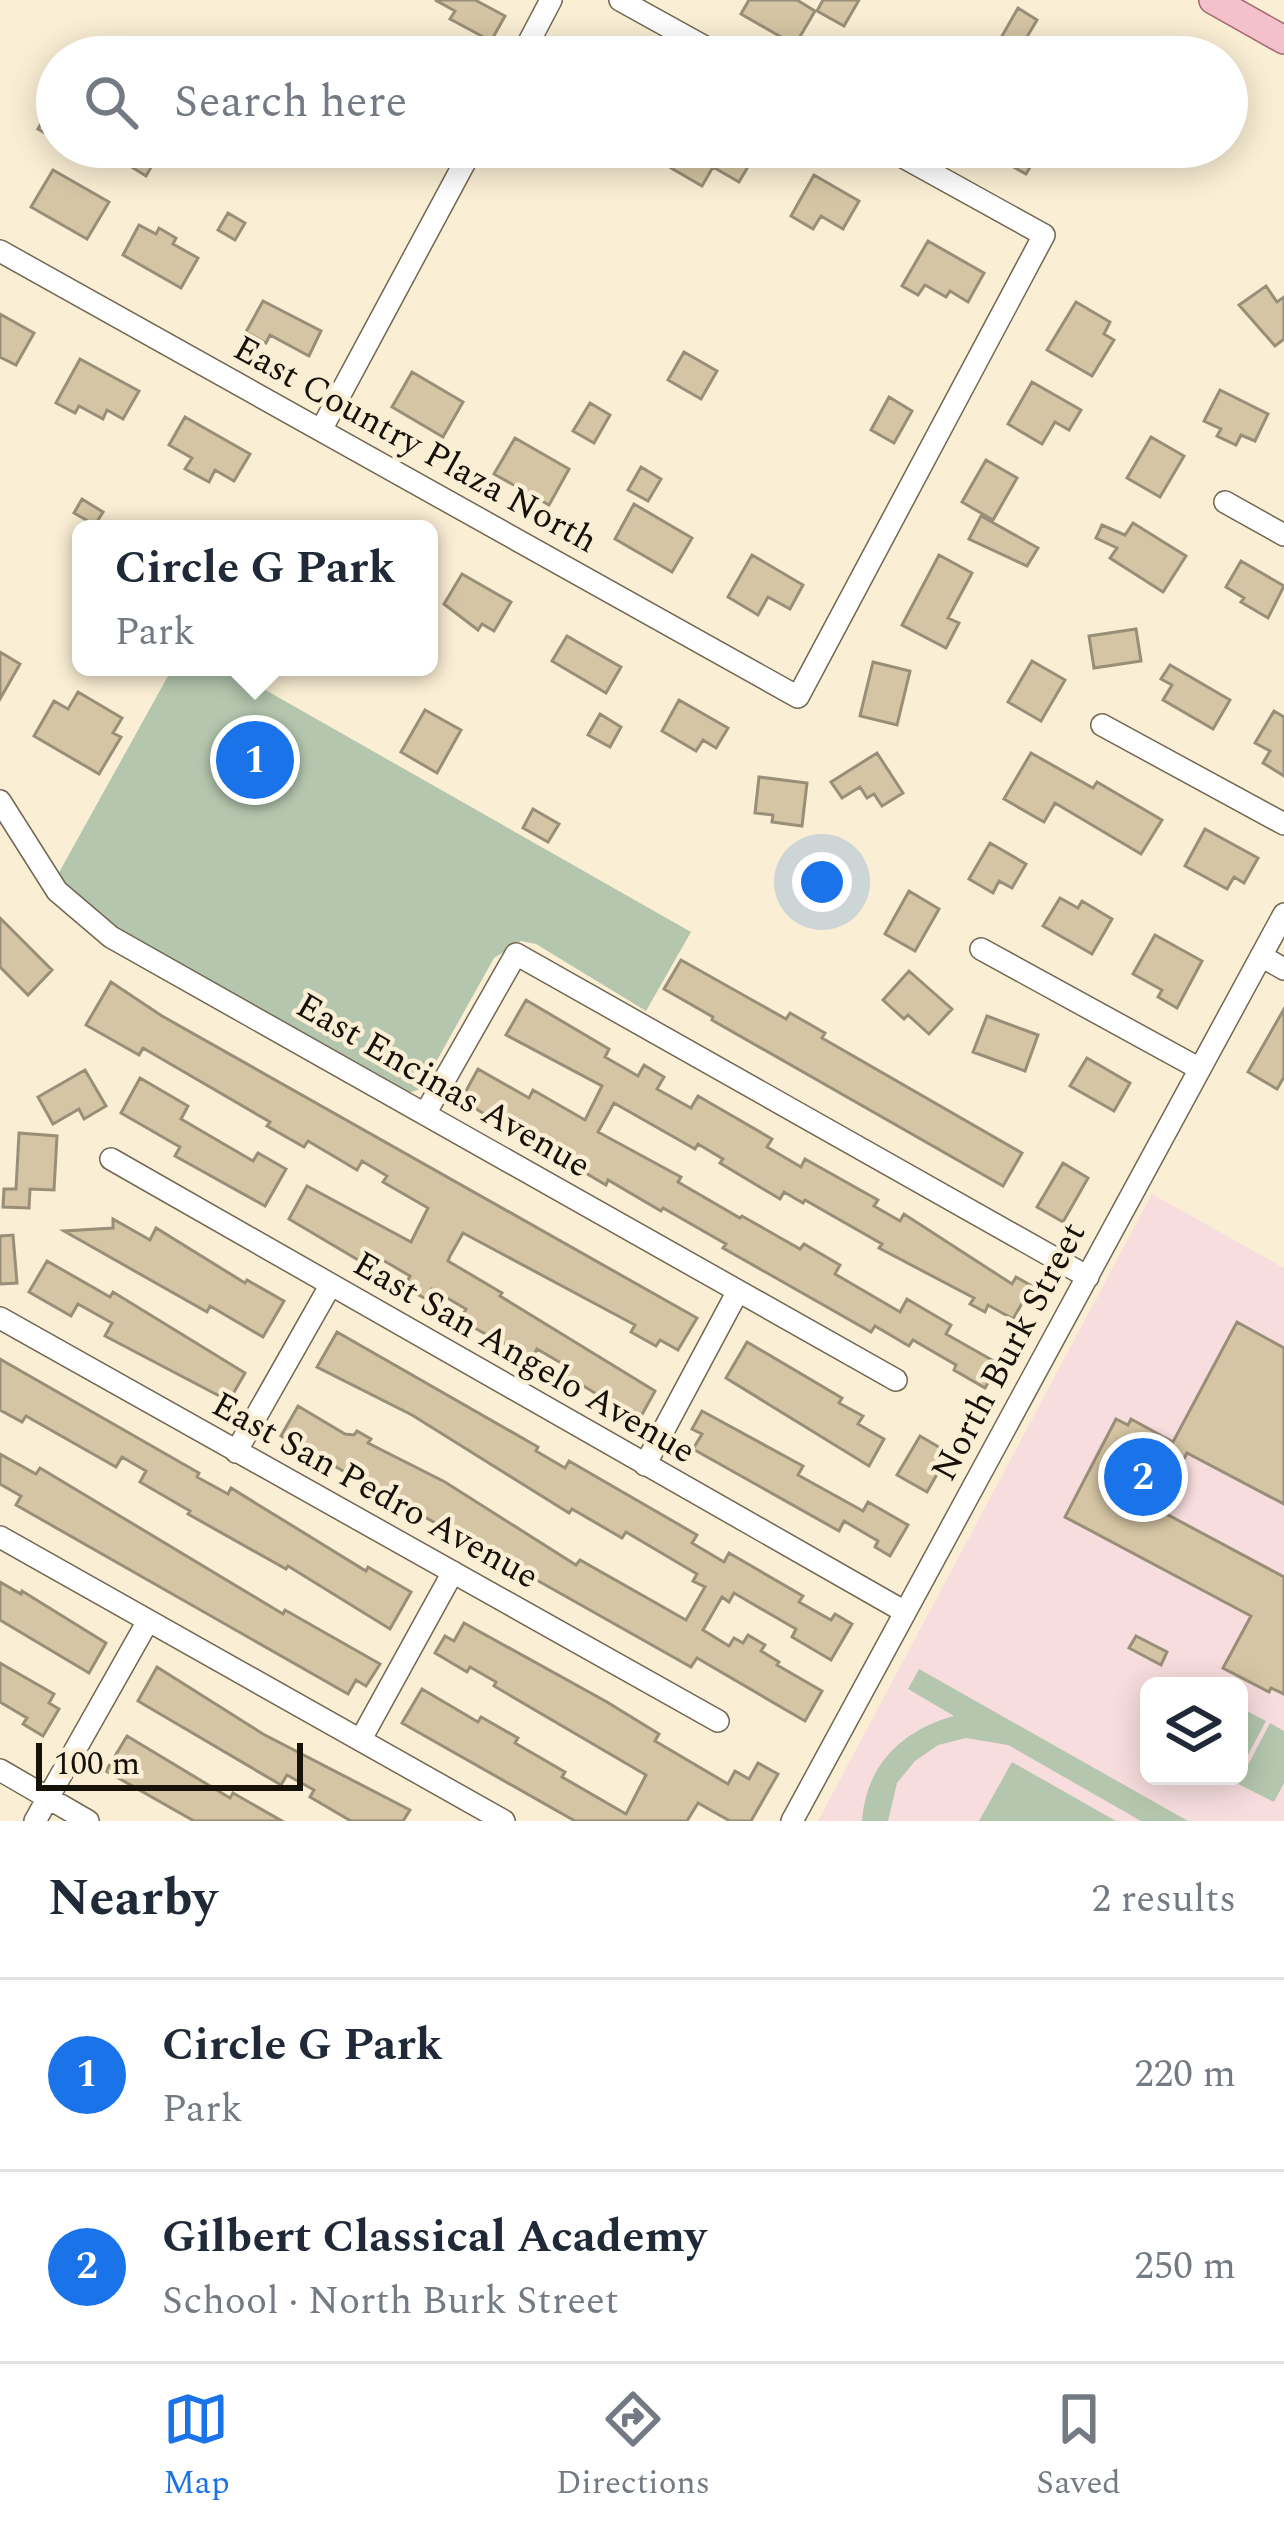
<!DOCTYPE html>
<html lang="en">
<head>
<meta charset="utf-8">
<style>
  :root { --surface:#fff; --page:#f6f6f7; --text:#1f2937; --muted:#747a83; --line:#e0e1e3; --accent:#1a73e8 }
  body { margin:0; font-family:Spectral,serif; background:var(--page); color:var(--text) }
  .controls { position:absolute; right:36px; bottom:36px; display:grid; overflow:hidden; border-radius:18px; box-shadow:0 6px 30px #0003 }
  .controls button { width:108px; height:108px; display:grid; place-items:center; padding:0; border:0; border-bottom:3px solid var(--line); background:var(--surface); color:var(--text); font:60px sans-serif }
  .scale { position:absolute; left:36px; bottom:30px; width:267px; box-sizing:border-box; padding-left:12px; border:6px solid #161109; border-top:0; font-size:33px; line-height:42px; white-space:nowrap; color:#161109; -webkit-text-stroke:9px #faeed4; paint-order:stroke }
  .you { position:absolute; left:822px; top:882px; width:42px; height:42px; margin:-30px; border:9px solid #fff; border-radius:50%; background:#1a73e8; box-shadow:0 0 0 18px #1a73e833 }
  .badge { display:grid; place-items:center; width:78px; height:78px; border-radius:50%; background:var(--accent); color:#fff; font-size:39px; font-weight:700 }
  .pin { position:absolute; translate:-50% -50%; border:6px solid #fff; box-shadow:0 3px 12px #0006 }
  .popup { position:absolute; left:72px; top:520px; width:366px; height:156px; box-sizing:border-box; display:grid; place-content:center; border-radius:18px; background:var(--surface); filter:drop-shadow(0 3px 9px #0005); font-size:39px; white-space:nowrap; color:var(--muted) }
  .popup b { font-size:45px; color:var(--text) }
  .popup::after { content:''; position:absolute; left:50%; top:100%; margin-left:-24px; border:24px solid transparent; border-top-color:var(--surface) }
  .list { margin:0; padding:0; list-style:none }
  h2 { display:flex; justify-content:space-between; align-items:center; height:156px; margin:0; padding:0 48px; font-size:51px }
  h2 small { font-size:39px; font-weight:400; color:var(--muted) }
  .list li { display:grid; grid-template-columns:78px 1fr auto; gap:36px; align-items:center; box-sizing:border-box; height:192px; padding:0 48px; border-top:3px solid var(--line) }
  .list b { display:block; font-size:45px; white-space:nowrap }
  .list p { margin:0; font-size:39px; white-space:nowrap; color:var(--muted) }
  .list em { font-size:39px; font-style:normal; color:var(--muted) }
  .icon { flex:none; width:66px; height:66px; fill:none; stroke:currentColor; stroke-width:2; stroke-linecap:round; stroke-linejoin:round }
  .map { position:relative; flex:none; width:1284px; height:1821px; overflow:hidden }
  .search { position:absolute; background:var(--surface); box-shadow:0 6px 30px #0003; left:36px; right:36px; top:36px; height:132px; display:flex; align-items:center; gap:30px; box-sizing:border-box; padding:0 42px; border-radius:66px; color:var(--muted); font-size:45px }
  .sheet { height:540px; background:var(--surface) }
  nav { display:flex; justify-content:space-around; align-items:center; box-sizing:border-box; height:168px; border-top:3px solid var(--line); background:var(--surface); font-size:33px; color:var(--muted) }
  nav a { display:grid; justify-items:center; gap:6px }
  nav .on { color:var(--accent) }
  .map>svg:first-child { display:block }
</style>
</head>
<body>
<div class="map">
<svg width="1284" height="1821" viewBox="0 0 1284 1821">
  <rect width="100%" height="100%" fill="#faeed4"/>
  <path fill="#f8ddde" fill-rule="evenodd" d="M1152 1194 1284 1268V1821H818ZM1149 1686H1239V1776H1149Z"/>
  <path fill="#b4c7ae" d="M173 667H225L691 932 646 1011 536 944 521 941 494 958 421 1089 405 1094 112 930 57 876Z
    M919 1669 1188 1821H1141L1008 1745 966 1738 938 1745 915 1761 897 1783 888 1821H862C866 1765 902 1730 954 1716L908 1689Z
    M1239 1707 1266 1721 1239 1772Z
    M1270 1723 1284 1731V1783L1274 1802 1238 1784Z
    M1012 1762 1116 1821H979Z"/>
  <path fill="#d5c5a4" stroke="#998e77" stroke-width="3" d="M435 0H475L505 16 491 41 450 19 455 11Z
    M749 0H797L815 11 795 45 741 14Z
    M823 0H859L844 26 817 11Z
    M1018 8 1037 20 1015 57H990Z
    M57 97V140L38 129Z
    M140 147 157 157 146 176 130 166Z
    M683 147H745L756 153 739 182 713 167 702 186 671 168Z
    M977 147H1042L1026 174Z
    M53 170 109 202 87 239 31 207Z
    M814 175 859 201 843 229 821 216 813 229 791 216Z
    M228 213 245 223 235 240 218 230Z
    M139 225 156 234 159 228 176 238 173 244 198 258 181 288 123 255Z
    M928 241 984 273 968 302 950 291 946 297 925 285 918 295 902 286Z
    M1266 286 1277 302 1284 297V339L1275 346 1239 305Z
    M263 301 321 331 309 356 270 335 266 343 246 332Z
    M1076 302 1110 322 1104 334 1114 340 1092 376 1047 350Z
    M0 314 34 333 16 365 0 357Z
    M684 352 717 371 701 399 668 380Z
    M80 359 139 391 123 419 107 410 103 419 79 406 75 413 56 403Z
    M412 372 463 402 443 437 392 407Z
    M1032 382 1081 410 1069 430 1055 422 1042 444 1008 424Z
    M1220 390 1268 414 1255 441 1241 435 1236 445 1217 436 1221 429 1204 421Z
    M889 397 912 411 894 443 871 430Z
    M590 403 610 415 594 443 573 431Z
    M185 417 250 454 234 481 215 470 209 482 185 469 192 458 169 445Z
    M1151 437 1184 456 1160 497 1127 478Z
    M515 438 569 469 549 505 494 474Z
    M986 460 1017 478 993 520 962 502Z
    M641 467 661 479 648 501 628 490Z
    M82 499 103 512 95 525 74 513Z
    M634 504 692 538 672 572 615 539Z
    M981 516 1038 548 1027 566 969 539Z
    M1133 523 1186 556 1163 592 1110 558 1117 548 1096 538 1102 525 1125 535Z
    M752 555 803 585 790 609 768 597 758 615 728 597Z
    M939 555 972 573 948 618 959 623 946 648 902 625Z
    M1241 561 1284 586 1268 618 1241 602 1244 598 1226 587Z
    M462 574 511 602 494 631 482 624 478 630 444 604Z
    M1136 629 1141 661 1094 668 1089 636Z
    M567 636 621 667 606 693 552 661Z
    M0 652 20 664 0 699Z
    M1032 661 1065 680 1041 721 1008 702Z
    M873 662 910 671 897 725 860 716Z
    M1170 665 1230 700 1213 729 1163 700 1172 685 1161 679Z
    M78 692 122 718 113 733 121 737 99 774 34 736 54 701 68 709Z
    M679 700 728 728 716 748 703 740 696 751 662 731Z
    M425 710 461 730 437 773 401 752Z
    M1274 711 1284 717V776L1263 763 1270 751 1255 743Z
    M600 714 621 727 610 747 588 735Z
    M877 753 903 793 882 806 874 794 867 798 860 787 842 798 831 782Z
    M1031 753 1093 788 1097 782 1162 820 1141 854 1055 803 1044 822 1004 799Z
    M759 777 807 783 802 826 772 822 773 815 755 813Z
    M533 809 559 824 548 842 523 828Z
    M1205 829 1258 858 1244 883 1234 877 1227 889 1185 866Z
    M990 843 1026 864 1012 888 999 881 993 893 969 879Z
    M909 891 939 909 915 951 885 934Z
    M1060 898 1078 908 1082 901 1112 919 1092 954 1043 926Z
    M0 918 52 970 28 995 0 967Z
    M1155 935 1202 961 1177 1008 1158 997 1162 990 1133 974Z
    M681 960 786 1019 790 1013 825 1033 822 1038 1022 1153 1003 1186 712 1020 713 1017 664 989Z
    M909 971 952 1009 929 1034 908 1015 904 1019 883 1000Z
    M111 982 162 1016 697 1318 678 1350 660 1340 656 1346 631 1332 635 1325 463 1233 450 1256 448 1261 502 1293 500 1296 655 1391 639 1420 564 1374 568 1367 537 1349 532 1358 480 1331 460 1320 466 1309 432 1289 426 1299 404 1287 410 1276 381 1259 375 1270 289 1219 307 1186 411 1242 428 1208 383 1182 387 1176 362 1161 357 1170 308 1141 304 1147 267 1126 270 1122 143 1048 139 1055 86 1025Z
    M526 1000 609 1049 605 1057 638 1076 644 1065 664 1077 657 1089 691 1108 698 1096 772 1139 767 1147 801 1167 805 1159 878 1200 874 1206 900 1221 904 1214 1012 1284 1016 1277 1032 1286 1013 1319 988 1305 985 1312 970 1304 974 1298 879 1248 882 1244 805 1200 803 1203 784 1192 780 1199 720 1163 723 1159 698 1144 695 1149 614 1103 598 1132 681 1177 678 1182 740 1218 742 1216 800 1249 804 1244 840 1265 835 1274 900 1312 907 1299 951 1325 946 1334 999 1364 985 1388 954 1370 956 1365 913 1340 909 1346 875 1326 871 1332 723 1248 726 1244 663 1208 661 1211 608 1180 606 1185 562 1159 566 1152 507 1118 503 1125 461 1100 478 1069 529 1098 533 1090 585 1120 602 1086 506 1035Z
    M1284 1009V1077L1277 1089 1248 1072Z
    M987 1016 1038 1035 1025 1071 973 1052Z
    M1087 1058 1130 1083 1114 1111 1070 1086Z
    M85 1070 106 1106 84 1119 79 1109 53 1124 38 1097Z
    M140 1078 188 1106 181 1119 253 1161 258 1153 286 1169 265 1206 175 1156 180 1147 121 1113Z
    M19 1133 57 1136 54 1190 30 1189 29 1208 3 1207 4 1189H16Z
    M1063 1163 1088 1178 1063 1222 1037 1207Z
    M113 1219 150 1240 156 1228 245 1283 247 1280 284 1301 263 1337 210 1306 207 1312 64 1231 113 1228Z
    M13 1235 17 1283 0 1284V1236Z
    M47 1261 110 1297 113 1292 245 1373 229 1401 105 1336 112 1323 78 1304 71 1316 29 1292Z
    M1237 1322 1284 1348V1504L1187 1453 1157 1509 1284 1577V1694L1271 1688 1269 1692 1223 1668 1251 1616 1065 1517 1116 1419 1128 1425 1131 1419 1173 1442Z
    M337 1332 538 1447 536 1451 565 1468 569 1461 697 1535 692 1543 724 1562 729 1553 803 1596 799 1602 831 1620 835 1614 852 1624 831 1660 792 1637 796 1629 734 1593 729 1602 722 1597 703 1630 729 1646 734 1638 743 1643 748 1635 765 1645 761 1651 779 1662 777 1665 822 1691 805 1721 697 1658 691 1667 281 1436 298 1406 345 1434 354 1435 357 1431 371 1439 368 1443 445 1482 576 1565 580 1560 686 1620 705 1587 693 1581 697 1574 626 1532 622 1538 572 1509 569 1513 412 1415 317 1367Z
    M747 1342 842 1398 839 1403 863 1416 858 1424 884 1439 869 1466 726 1378Z
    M0 1359 199 1473 197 1477 228 1494 231 1488 366 1571 368 1567 411 1592 390 1629 288 1566 286 1569 188 1514 190 1511 140 1482 146 1471 122 1457 116 1467 26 1416 22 1422 0 1410Z
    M702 1411 803 1466 798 1475 863 1511 868 1502 908 1525 890 1556 875 1547 878 1541 844 1521 839 1531 693 1449 702 1434 692 1429Z
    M920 1436 949 1453 927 1492 897 1475Z
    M0 1454 36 1474 40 1468 283 1614 285 1610 380 1664 366 1686 356 1680 348 1694 16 1505 21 1496 0 1484Z
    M0 1582 21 1594 22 1591 106 1643 89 1673 0 1620Z
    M464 1623 607 1702 659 1734 655 1741 728 1784 735 1771 749 1779 758 1763 778 1774 751 1821H730L698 1803 687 1821H575L402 1723 422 1689 478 1722 481 1717 518 1738 515 1743 565 1772 562 1777 626 1814 646 1775 494 1686 496 1682 470 1667 467 1672 435 1653 445 1636 454 1641Z
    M1136 1636 1167 1652 1161 1665 1129 1648Z
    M0 1663 54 1694 49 1703 59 1709 43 1736 23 1724 27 1718 0 1702Z
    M157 1667 263 1734 410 1810 403 1821H351L310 1797 314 1790 287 1775 281 1785 138 1701Z
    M127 1736 230 1798 233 1793 282 1821H194L106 1771Z"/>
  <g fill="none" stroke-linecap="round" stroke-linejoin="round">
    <g stroke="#726751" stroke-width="24">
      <path id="minor" d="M620 0 723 57
        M521 57 551 0
        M0 251 798 697 1044 235 885 147
        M321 430 473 147
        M1225 502 1284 535
        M1102 725 1284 824
        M0 801 57 891 111 937 896 1380
        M981 949 1200 1069
        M1261 956 1284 969
        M425 1114 516 954 1088 1277
        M111 1159 905 1612
        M0 1318 718 1721
        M236 1452 330 1286
        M645 1465 738 1291
        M0 1537 504 1821
        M361 1739 453 1572
        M0 1770 88 1821
        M35 1821 148 1621
        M792 1821 1284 914"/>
    </g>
    <g stroke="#a26770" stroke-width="30">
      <path id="major" d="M1213 0 1284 40"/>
    </g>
    <use href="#minor" stroke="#fff" stroke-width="21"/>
    <use href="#major" stroke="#f4c0cb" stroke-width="27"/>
  </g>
  <g text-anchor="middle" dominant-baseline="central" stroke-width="9" stroke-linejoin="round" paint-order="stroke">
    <g font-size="36" fill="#161109" stroke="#faeed4">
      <text transform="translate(415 445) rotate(29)">East Country Plaza North</text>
      <text transform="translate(443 1086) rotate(30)">East Encinas Avenue</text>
      <text transform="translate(1009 1352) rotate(-62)">North Burk Street</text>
      <text transform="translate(524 1358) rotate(30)">East San Angelo Avenue</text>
      <text transform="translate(375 1491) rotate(29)">East San Pedro Avenue</text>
    </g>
  </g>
</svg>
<div class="controls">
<button><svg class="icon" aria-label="layers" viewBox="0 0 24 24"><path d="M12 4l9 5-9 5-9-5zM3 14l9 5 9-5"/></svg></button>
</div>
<div class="scale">100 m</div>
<div class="you"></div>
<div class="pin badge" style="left:255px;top:760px">1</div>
<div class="popup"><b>Circle G Park</b>Park</div>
<div class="pin badge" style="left:1143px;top:1477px">2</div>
<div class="search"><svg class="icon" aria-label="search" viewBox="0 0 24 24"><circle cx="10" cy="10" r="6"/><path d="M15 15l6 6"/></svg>Search here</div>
</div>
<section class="sheet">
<h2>Nearby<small>2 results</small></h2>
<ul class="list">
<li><span class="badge">1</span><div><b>Circle G Park</b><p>Park</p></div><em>220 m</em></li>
<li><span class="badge">2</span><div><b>Gilbert Classical Academy</b><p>School · North Burk Street</p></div><em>250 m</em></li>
</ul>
</section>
<nav>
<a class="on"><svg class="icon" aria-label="map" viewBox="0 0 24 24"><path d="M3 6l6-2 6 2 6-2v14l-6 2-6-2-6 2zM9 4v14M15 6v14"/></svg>Map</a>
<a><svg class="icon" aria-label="directions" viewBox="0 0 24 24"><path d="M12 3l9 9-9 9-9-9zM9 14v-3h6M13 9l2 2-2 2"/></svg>Directions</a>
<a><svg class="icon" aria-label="saved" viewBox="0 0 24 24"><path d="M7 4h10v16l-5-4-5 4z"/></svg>Saved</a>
</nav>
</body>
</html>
